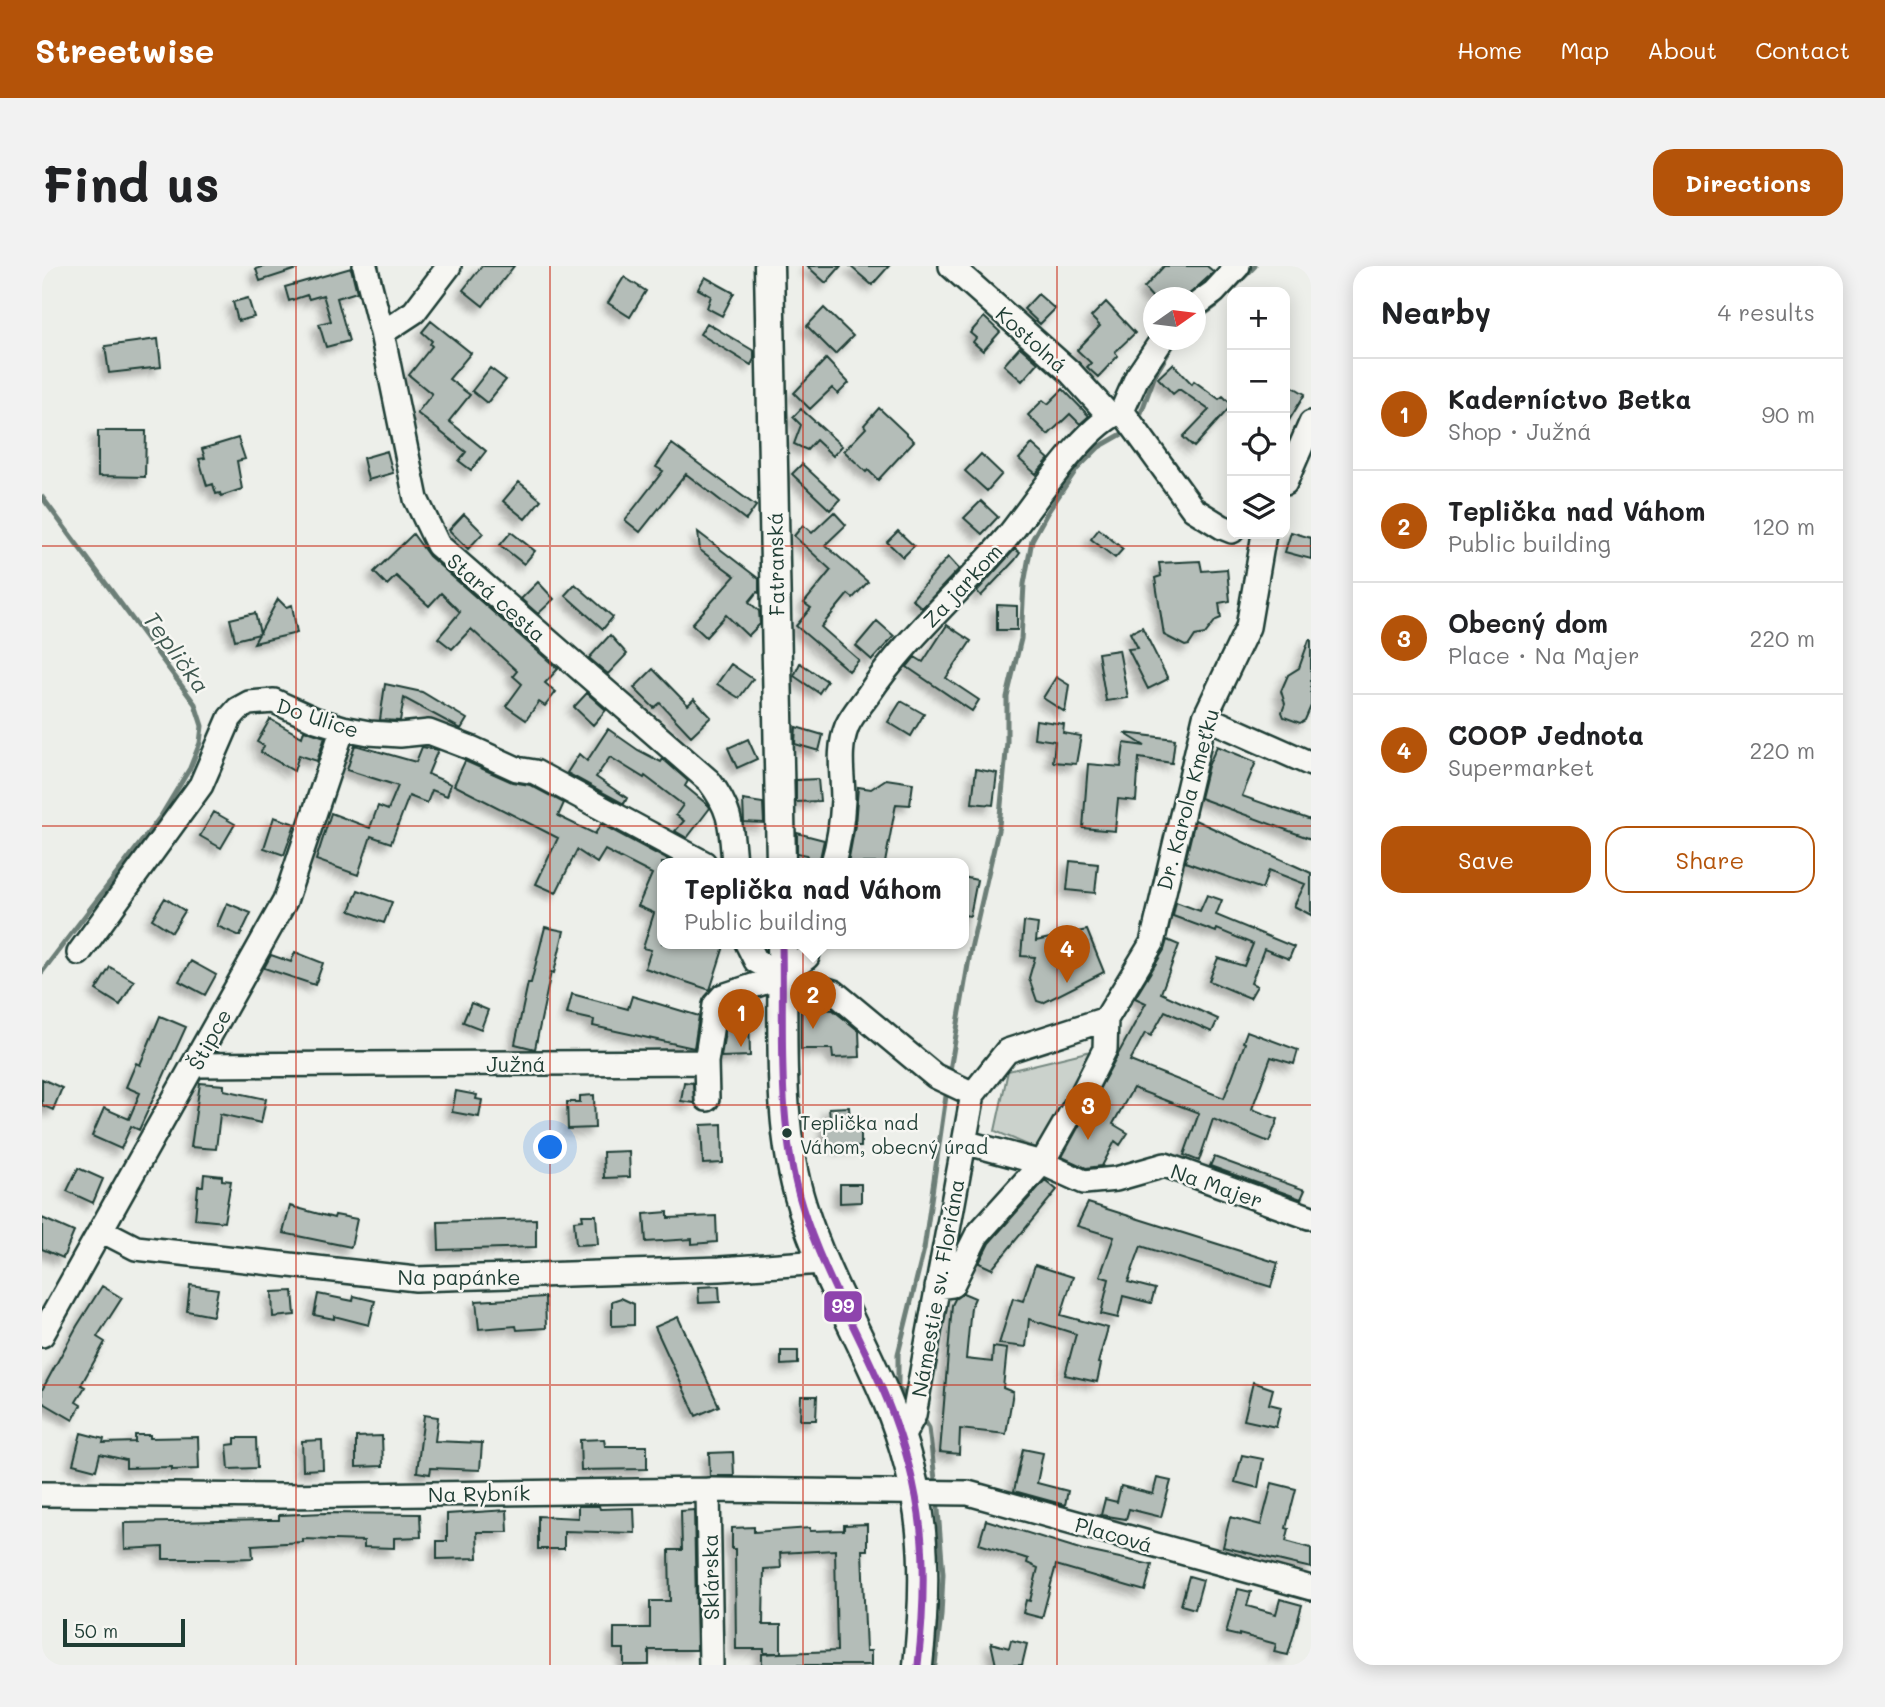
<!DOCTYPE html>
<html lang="en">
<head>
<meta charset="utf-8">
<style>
  :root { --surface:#fff; --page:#f2f2f2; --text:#202124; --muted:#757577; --line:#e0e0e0; --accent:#b45309 }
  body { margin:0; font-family:Mali,sans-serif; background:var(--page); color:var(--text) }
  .controls { position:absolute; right:21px; top:21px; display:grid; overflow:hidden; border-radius:14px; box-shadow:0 4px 18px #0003 }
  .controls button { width:63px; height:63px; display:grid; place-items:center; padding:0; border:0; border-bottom:2px solid var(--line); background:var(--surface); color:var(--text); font:35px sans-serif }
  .compass { position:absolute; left:1101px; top:21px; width:63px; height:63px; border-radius:50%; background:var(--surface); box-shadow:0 4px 18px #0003; rotate:76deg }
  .scale { position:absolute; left:21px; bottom:18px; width:122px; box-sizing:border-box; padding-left:7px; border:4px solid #1f3d34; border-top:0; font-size:19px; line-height:24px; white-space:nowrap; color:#1f3d34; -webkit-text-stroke:5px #f6f6f2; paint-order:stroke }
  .you { position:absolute; left:509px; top:882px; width:24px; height:24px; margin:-18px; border:5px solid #fff; border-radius:50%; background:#1a73e8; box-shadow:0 0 0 10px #1a73e833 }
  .badge { display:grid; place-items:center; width:46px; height:46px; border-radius:50%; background:var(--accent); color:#fff; font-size:23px; font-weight:700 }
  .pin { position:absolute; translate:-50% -58px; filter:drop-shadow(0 2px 4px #0008) }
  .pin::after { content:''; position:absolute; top:37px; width:24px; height:21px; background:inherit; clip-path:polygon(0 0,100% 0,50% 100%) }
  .popup { position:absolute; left:615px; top:592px; width:312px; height:91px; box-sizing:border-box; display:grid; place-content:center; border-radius:14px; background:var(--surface); filter:drop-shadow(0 2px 5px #0005); font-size:23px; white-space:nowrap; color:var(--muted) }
  .popup b { font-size:26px; color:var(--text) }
  .popup::after { content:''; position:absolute; left:50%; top:100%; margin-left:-14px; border:14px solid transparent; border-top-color:var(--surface) }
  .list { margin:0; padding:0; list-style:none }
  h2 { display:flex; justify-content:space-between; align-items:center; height:91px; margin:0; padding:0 28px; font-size:30px }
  h2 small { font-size:23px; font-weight:400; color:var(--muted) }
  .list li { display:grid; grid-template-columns:46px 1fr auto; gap:21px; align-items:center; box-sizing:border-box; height:112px; padding:0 28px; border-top:2px solid var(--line) }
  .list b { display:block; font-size:26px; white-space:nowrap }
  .list p { margin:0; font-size:23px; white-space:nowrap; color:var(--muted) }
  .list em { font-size:23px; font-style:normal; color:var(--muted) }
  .actions { display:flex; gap:14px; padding:21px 28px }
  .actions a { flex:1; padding:16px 0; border:2px solid var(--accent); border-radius:21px; text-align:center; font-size:24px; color:var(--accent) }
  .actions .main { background:var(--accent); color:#fff }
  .icon { flex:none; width:38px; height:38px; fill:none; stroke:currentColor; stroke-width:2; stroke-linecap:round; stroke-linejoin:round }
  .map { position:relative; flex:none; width:1269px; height:1399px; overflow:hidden; border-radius:21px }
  header { display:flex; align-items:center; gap:42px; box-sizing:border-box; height:98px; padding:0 35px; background:var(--accent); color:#fff }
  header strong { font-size:33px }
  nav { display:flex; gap:38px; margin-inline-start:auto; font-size:24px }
  .intro { display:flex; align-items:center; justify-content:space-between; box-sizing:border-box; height:168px; padding:0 42px }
  h1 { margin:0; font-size:49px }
  .button { padding:18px 32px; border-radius:21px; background:var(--accent); color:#fff; font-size:24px; font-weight:700 }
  main { display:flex; gap:42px; padding:0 42px }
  aside { flex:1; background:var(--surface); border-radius:21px; box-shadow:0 4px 18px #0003 }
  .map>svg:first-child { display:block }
</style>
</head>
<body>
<header>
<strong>Streetwise</strong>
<nav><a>Home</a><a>Map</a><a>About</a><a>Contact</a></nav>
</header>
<div class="intro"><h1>Find us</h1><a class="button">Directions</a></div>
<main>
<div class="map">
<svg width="1269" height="1399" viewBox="0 0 1269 1399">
  <defs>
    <filter id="shadow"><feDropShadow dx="-6" dy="6" stdDeviation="3.5" flood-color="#0004"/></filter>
  </defs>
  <rect width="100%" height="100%" fill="#edefea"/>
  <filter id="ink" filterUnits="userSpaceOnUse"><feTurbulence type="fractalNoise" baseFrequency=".0143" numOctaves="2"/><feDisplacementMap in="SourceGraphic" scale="14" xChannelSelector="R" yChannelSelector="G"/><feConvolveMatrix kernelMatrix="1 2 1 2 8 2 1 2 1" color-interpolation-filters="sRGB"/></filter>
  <g filter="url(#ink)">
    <path fill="#cbd2cc" stroke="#758880" stroke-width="2" d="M1053 784 1000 885 953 865 966 805Z"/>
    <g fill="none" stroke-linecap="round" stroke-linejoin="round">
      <path stroke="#6c7e77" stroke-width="5" d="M1154 54 1175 39 1213 0
        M1096 155 1113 109 1134 74
        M0 231 153 438 160 460 158 477 148 502 119 550 0 706
        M907 810 928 687 957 560 965 476V431L979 373 982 318 990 274 1005 247 1034 204 1057 181 1087 164
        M867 1133 856 1122V1088L882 983 905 823
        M881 1152 887 1162 894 1222
        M893 1399 899 1350 901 1308 895 1231"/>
    </g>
    <path fill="#b4bdb8" stroke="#1f3d34" stroke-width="2" fill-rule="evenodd" filter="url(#shadow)" d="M223 0H255V3L218 15 214 3Z
      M440 0H472L441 40 421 24Z
      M765 0H799L784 17Z
      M808 0H847L830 19Z
      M1122 0H1165L1172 6 1143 32H1111L1102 22Z
      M309 2 315 26 295 32 307 75 284 81 277 58 289 55 281 29 267 33 265 29 247 35 243 21Z
      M582 11 604 25 588 51 566 37Z
      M663 11 692 27 680 50 665 42 669 30 656 23Z
      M996 28 1013 43 998 58 982 43Z
      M206 32 212 51 196 55 191 36Z
      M1064 36 1093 67 1073 86 1076 90 1056 111 1045 101 1049 97 1035 84 1058 60 1049 51Z
      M782 42 811 70 793 88 765 60Z
      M942 51 958 66 941 85 931 76 934 72 928 67Z
      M389 55 429 87 407 113 428 129 407 155 444 185 429 204 417 195 424 186 375 147 390 128 367 109 390 80 388 78 390 75 380 66Z
      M665 57 712 85V93L709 99 658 68Z
      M116 73 119 101 67 107 63 80Z
      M978 81 996 97 980 115 962 99Z
      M784 93 807 117 796 128 790 122 768 143 752 127Z
      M1131 98 1150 118 1152 115 1177 133 1181 130 1190 139 1152 181 1141 171 1167 144 1137 123 1131 128 1116 112Z
      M448 102 464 114 445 137 430 125Z
      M1243 116 1263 128 1243 161Z
      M1021 123 1047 150 1038 158 1028 148 1006 169 986 149 1001 134 1006 138Z
      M837 142 872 175 836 214 826 204 824 206 802 185 824 162 822 159Z
      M759 143 800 180 791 190 774 174 765 184 752 178 759 159 751 151Z
      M56 165H104L103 211 56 210Z
      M196 172 203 193 195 195 200 223 179 230 178 227 174 228 171 218 165 220 157 193 163 192 160 183Z
      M630 178 714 240 704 254 644 208 598 266 583 254 621 205 614 201Z
      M990 178 1007 193 994 208 977 193Z
      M345 185 351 207 326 214 321 192Z
      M939 188 960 208 945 225 923 205Z
      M760 198 798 233 788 244 750 208Z
      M477 216 499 234 483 253 461 235Z
      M939 235 956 251 940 268 922 252Z
      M792 246 804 259 783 279 826 316 811 332 806 328 779 361 817 394 807 405 754 360 769 342 762 337 789 304 752 270 761 259 770 267Z
      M422 248 441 267 426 283 407 264Z
      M1057 263 1081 283 1073 292 1049 273Z
      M856 265 872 280 861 291 845 276Z
      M469 266 493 285 482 298 458 279Z
      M656 266 717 313V327L715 326 707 336 717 345 718 358 706 370 684 349 664 371 650 358 693 310 658 284Z
      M1249 266 1269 272V293L1243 286Z
      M371 268 387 290 516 403 503 417 514 426 503 440 497 436 484 454 464 440 480 418 471 410 475 405 429 363 410 383 396 372 418 346 399 327 387 340 354 310 345 319 332 306Z
      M973 283 978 287 973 294 939 330 935 325Z
      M906 291 917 303 880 342 870 333Z
      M1158 295 1160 305 1185 303 1188 335 1177 337 1179 352 1174 354 1163 368 1153 370 1147 379 1143 380 1122 369 1113 312 1119 310 1117 297Z
      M496 316 512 333 496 348 479 333Z
      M533 318 571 351 561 363 523 329Z
      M236 333 244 341 250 339 255 367 212 377 217 368 193 374 188 353 213 347 218 367Z
      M955 339 975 340V364H955Z
      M835 355 852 370 830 394 814 380Z
      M905 359 929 375 904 412 937 434 930 445 865 401 873 391 881 396Z
      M1100 361 1126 413 1106 423 1086 383 1096 382 1088 367Z
      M568 369 585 388 566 408 547 392Z
      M1267 374H1269V440L1263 454 1258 457 1242 451 1240 446 1243 438 1239 425 1246 409 1257 402Z
      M1077 384 1086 432 1064 435 1056 387Z
      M758 397 785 415 777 427 752 410Z
      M689 398 711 413 697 432 675 418Z
      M611 403 646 439 652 433 669 451 649 470 618 437 612 442 592 422Z
      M1014 411 1027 419 1023 446 1001 432Z
      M343 418 380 426 425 453 419 463 362 432 358 455 338 454Z
      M545 427 564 444 551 459 532 441Z
      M859 435 882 448 869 470 846 456Z
      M228 453 260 471 262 464 283 471 275 495 257 489 252 505 219 486 222 480 215 476Z
      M994 454 1022 458 1021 467 1039 470 1034 498 1011 496 1013 475 992 472Z
      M754 461 781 469 777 485 753 478Z
      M566 463 596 484 619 496 621 493 646 515 643 520 667 540 668 542 645 572 633 565 642 555 634 549 641 539 603 510 602 512 568 491 554 511 585 532 582 538 525 507 537 488 545 495Z
      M1082 467 1133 473 1130 497 1097 492 1094 535 1076 533 1073 565 1041 562 1046 498 1079 501 1082 477 1103 480Z
      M706 473 715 493 695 502 686 482Z
      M313 479 374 496 380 481 396 484 386 508 409 518 405 530 390 524 385 537 367 530 349 577 329 570 316 609 274 594 289 547 328 562 336 540 346 544 356 520 305 504Z
      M1175 480 1214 496 1200 530 1269 554V573L1158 532 1166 500Z
      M423 495 470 516 488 519 522 537 516 550 553 568 559 558 628 595 627 597H620V677H647L663 682 665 677H683L668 724 603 702 609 684 601 682 612 647 596 640 610 608 563 584 555 597 535 584 514 627 494 618 516 572 412 519Z
      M934 503 955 507 951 539 930 537Z
      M776 513 778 535 754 536V514Z
      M844 513 871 517 868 539 854 538 843 597H806L813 559 816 521 829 523Z
      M701 534 721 537 722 557 702 556Z
      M172 546 193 558 179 582 158 570Z
      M232 551 253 558 242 589 222 582Z
      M1153 554 1269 607V649L1252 640 1263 618 1227 604 1220 623 1143 596Z
      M755 567 782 574 777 597H762L765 589 755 587Z
      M1028 595 1056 598 1053 627 1025 624Z
      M921 611 935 614 928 650 921 649Z
      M316 624 350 636 342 657 308 645Z
      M1165 629 1180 634 1174 649 1252 681 1247 693 1222 683 1209 717 1215 720 1208 732 1167 715 1176 692 1202 700 1211 678 1175 663 1174 666 1131 650 1134 636 1158 645Z
      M123 632 143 645 130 666 110 653Z
      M185 637 209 647 198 670 175 660Z
      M982 656 996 658 994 675 1045 664 1062 706 1001 737 995 735 987 712 993 691 979 690Z
      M503 661 522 665 512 707 509 706 493 783 473 778 486 717H489Z
      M1125 674 1137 679 1119 727 1176 753 1170 766 1123 745 1109 770 1103 767 1088 795 1182 832 1203 777 1201 776 1205 765 1256 784 1252 798 1229 791 1210 843 1236 853 1227 876 1171 853 1157 895 1142 889 1157 847 1091 822 1071 858 1086 867 1078 879 1073 875 1060 900 1044 902 1020 891 1104 737 1093 732 1122 684Z
      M253 686 281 697 273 719 222 702 229 689 249 696Z
      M149 695 174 709 163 729 137 715Z
      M68 701 92 715 78 739 54 724Z
      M530 728 586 743 590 730 657 750 652 782 551 760 552 754 525 748Z
      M429 737 446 744 439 763 421 756Z
      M780 737 782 743 791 744 817 765 818 791 791 792 790 783H759V744Z
      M686 746H707L708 790 679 791Z
      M118 750 144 761 97 864 89 860 79 883 50 870 62 842 87 853 98 827 84 821 94 797 98 799Z
      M0 813 20 822 11 844 0 839Z
      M642 816 651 817 652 837 639 835Z
      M158 817 182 819V824L224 833 219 857 178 848 174 883 149 881Z
      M414 825 435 829 434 833 440 834 437 851 410 846Z
      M552 829 553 862 526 863 525 836H538V830Z
      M807 841 808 853H819V881H797L796 878H784V853H788L787 842Z
      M680 858 681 897 661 898 659 859Z
      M587 885 588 911 562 912 561 886Z
      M1172 891 1263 924 1259 933 1168 900Z
      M36 902 61 913 51 937 25 925Z
      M162 908 180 910V914L189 915 182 956 153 953 156 920H161Z
      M1003 914 1015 924 950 1003 937 997 947 977Z
      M798 918H819V936L798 937Z
      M1046 937 1236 997 1229 1021 1099 980 1086 1016 1113 1023 1109 1037 1081 1030 1076 1052 1059 1048 1067 1013 1058 1010 1072 971 1035 960Z
      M248 940 292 952 293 949 315 953 309 981 241 967Z
      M626 946V952L674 950 675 976 650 978V973L604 976 602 948Z
      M540 949H554L556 978 534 979 532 955 541 954Z
      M0 952 32 966 21 992 0 983Z
      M494 953V981L397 984 396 956Z
      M993 999 1031 1011 1019 1049 1066 1062 1056 1097 1059 1098 1055 1116 1023 1109 1034 1068 987 1053 984 1081 957 1078 971 1032 981 1035Z
      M148 1019 176 1023 171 1050 145 1045Z
      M60 1020 80 1032 55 1071 63 1076 39 1119 43 1121 34 1136 39 1139 31 1154 0 1136V1124L35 1060Z
      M677 1020 678 1036 657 1037 656 1021Z
      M251 1025 253 1049 231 1051 230 1026Z
      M921 1027 933 1032 929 1041 924 1093 950 1096 951 1081 965 1083 961 1122 971 1126 964 1168 918 1163 917 1188 898 1186 910 1039 913 1033Z
      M276 1028 311 1035 312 1030 333 1035 327 1059 292 1050V1053L272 1049Z
      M503 1031 504 1062 475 1064 474 1060 437 1063 434 1035Z
      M579 1032 592 1038V1059L570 1060V1035Z
      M636 1051 677 1140 654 1150 613 1061Z
      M739 1085H756V1098L739 1099Z
      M1211 1116 1231 1123 1227 1138 1239 1141 1234 1161 1202 1154Z
      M759 1130H775L774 1154H758Z
      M382 1149 396 1151 393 1175 440 1177 438 1204 389 1202 388 1208 375 1206Z
      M39 1167 62 1173 61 1177 93 1176V1169H108V1172L156 1171 157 1203 130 1204V1201L84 1202V1194L58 1188 54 1204 31 1198Z
      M340 1170 341 1200 314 1201V1171Z
      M193 1172H214L215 1202 187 1203 185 1179 193 1178Z
      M562 1173 563 1180H605V1203L539 1204 538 1174Z
      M280 1174 281 1203 261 1204 260 1175Z
      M981 1183 1001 1187 995 1217 1026 1225 1023 1239 972 1225Z
      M691 1186 692 1210H668L667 1187Z
      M1200 1189 1221 1193 1216 1222 1193 1216Z
      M1115 1212 1129 1215 1119 1251 1087 1243 1084 1253 1059 1249 1063 1233 1075 1236 1079 1220 1111 1228Z
      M1230 1217 1254 1223 1244 1262 1247 1263 1244 1275 1269 1282V1302L1181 1281 1188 1251 1219 1259Z
      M536 1240H557L558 1243 592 1242 593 1267 522 1265V1283H496V1250L536 1252Z
      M465 1244 466 1266H435L436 1292 395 1293V1275H405V1248Z
      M652 1244 655 1384H607V1399H582V1383H572V1362H608V1335H628L627 1284H640L639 1245Z
      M283 1247 378 1248 379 1271 352 1272V1282L322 1281V1275L261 1273V1276L210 1279 211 1292 182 1293H121V1281L83 1283 82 1257 226 1254H237V1249Z
      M944 1254 1041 1284 1110 1299 1103 1325 1014 1299 1000 1352 981 1347 984 1334 988 1335 996 1302 985 1297 986 1293 980 1291 937 1278Z
      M825 1258V1284H820L824 1385H829V1399H720V1388L739 1387H722V1383H694L693 1283H690V1262L712 1261V1266L768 1262V1265L802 1264V1259ZM793 1284 795 1385 739 1387V1359H721L722 1303 739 1302 738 1287Z
      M1147 1310 1161 1314 1153 1343 1139 1339Z
      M1196 1323 1209 1326 1205 1340 1234 1348 1238 1333 1260 1339 1246 1389 1232 1386 1234 1378 1197 1368V1370L1184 1367Z
      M969 1374 985 1378 980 1399H954L949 1377 967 1382Z"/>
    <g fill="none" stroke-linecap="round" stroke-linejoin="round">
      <g stroke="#1f3d34" stroke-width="28">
        <path id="minor" d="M323 0 340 67 374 233 396 279 667 515C690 545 689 561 692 597
          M909 0 1028 106 1068 150
          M1154 39 1172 26 1196 0
          M340 67 372 46 407 0
          M1080 145 1151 243 1180 261 1190 265
          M1243 217 1269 157
          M1163 451 1269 498
          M791 597C797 576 800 555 801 534 801 509 795 485 805 460 810 449 819 439 826 429 865 370 921 324 966 270 993 237 1042 159 1080 145L1095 111 1120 74
          M705 677 714 695 741 710 792 726 893 810 931 828
          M37 687 159 519 188 452 196 443 207 437 232 435 274 454 301 462 327 467 358 469 387 466 429 482 475 503 493 506 662 597
          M664 796 665 833
          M153 799 664 796 673 739 681 730 741 710 765 691 768 677
          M922 876 1000 897 1042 916 1074 913 1123 899 1267 951
          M59 964 94 982 374 1013 678 1003 780 996
          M895 1021 910 1019 935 969 1000 897 1040 828 1063 783 1064 753 1110 677 1163 451 1206 361 1222 268
          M0 1069 243 635 301 462
          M859 1173 872 1149 931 828 965 785 1064 753
          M666 1224 669 1399
          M0 1228 241 1230 666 1224 926 1227 1269 1322"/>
      </g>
      <g stroke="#1f3d34" stroke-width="33">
        <path id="major" d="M727 0 739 597
          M740 677C742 763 734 858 760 940 781 1008 818 1069 845 1134 883 1227 887 1300 876 1399"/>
      </g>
      <use href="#minor" stroke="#f6f6f2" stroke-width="23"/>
      <use href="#major" stroke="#f6f6f2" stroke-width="28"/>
      <g stroke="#f6f6f2" stroke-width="12">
        <path id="bus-1" d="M740 677C742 763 734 858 760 940 781 1008 818 1069 845 1134 883 1227 887 1300 876 1399"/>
      </g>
      <use href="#bus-1" stroke="#8e44ad" stroke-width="7"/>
    </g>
  </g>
  <path fill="none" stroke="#c8321e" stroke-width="2" stroke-opacity="0.55" d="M254 0V1399M508 0V1399M761 0V1399M1015 0V1399M0 280H1269M0 560H1269M0 839H1269M0 1119H1269"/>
  <circle fill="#1f3d34" stroke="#f6f6f2" stroke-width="2.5" cx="745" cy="867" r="6"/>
  <g text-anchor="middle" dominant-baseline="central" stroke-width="5" stroke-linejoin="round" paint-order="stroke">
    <g font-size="19" fill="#1f3d34" stroke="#f6f6f2" text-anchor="start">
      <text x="758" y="856">Teplička nad<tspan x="758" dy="24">Váhom, obecný úrad</tspan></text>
    </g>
    <g font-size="21" fill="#1f3d34" stroke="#f6f6f2">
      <text transform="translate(990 73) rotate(42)">Kostolná</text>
      <text transform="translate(733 298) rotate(-91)">Fatranská</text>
      <text transform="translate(920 319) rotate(-47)">Za jarkom</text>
      <text transform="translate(455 331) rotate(41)">Stará cesta</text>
      <text transform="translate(276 451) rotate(18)">Do Ulice</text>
      <text transform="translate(1145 533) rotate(-75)">Dr. Karola Kmeťku</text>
      <text transform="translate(167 773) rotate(-61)">Štipce</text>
      <text x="474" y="797">Južná</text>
      <text transform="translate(1175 919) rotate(19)">Na Majer</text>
      <text x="417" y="1010">Na papánke</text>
      <text transform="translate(895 1022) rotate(-80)">Námestie sv. Floriána</text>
      <text transform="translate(437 1227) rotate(-1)">Na Rybník</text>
      <text transform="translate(1072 1268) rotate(16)">Placová</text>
      <text transform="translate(668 1311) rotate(-91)">Sklárska</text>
    </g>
    <g font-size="23" font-style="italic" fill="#3f5850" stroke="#f6f6f2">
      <text transform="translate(135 386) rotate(54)">Teplička</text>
    </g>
  </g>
  <rect stroke="#f6f6f2" stroke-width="2.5" x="781" y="1024" width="40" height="33" rx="7" fill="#8e44ad"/>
  <g font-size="19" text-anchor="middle" font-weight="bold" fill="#fff">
    <text x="801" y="1047">99</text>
  </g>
</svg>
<div class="controls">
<button>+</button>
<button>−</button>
<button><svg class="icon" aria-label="locate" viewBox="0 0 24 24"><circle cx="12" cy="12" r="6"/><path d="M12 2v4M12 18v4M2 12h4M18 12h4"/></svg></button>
<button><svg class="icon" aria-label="layers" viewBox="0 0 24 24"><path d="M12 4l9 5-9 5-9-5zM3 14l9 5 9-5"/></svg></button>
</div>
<svg class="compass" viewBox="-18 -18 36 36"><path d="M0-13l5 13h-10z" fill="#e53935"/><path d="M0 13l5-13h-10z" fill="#757577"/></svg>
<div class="scale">50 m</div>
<div class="you"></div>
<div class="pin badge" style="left:699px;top:781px">1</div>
<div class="pin badge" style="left:771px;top:763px">2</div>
<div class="popup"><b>Teplička nad Váhom</b>Public building</div>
<div class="pin badge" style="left:1046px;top:874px">3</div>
<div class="pin badge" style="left:1025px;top:717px">4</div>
</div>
<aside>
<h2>Nearby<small>4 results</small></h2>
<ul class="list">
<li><span class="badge">1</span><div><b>Kaderníctvo Betka</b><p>Shop · Južná</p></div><em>90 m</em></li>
<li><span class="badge">2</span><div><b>Teplička nad Váhom</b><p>Public building</p></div><em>120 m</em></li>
<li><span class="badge">3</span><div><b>Obecný dom</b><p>Place · Na Majer</p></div><em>220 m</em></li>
<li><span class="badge">4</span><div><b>COOP Jednota</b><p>Supermarket</p></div><em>220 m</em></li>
</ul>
<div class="actions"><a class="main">Save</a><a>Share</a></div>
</aside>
</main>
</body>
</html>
